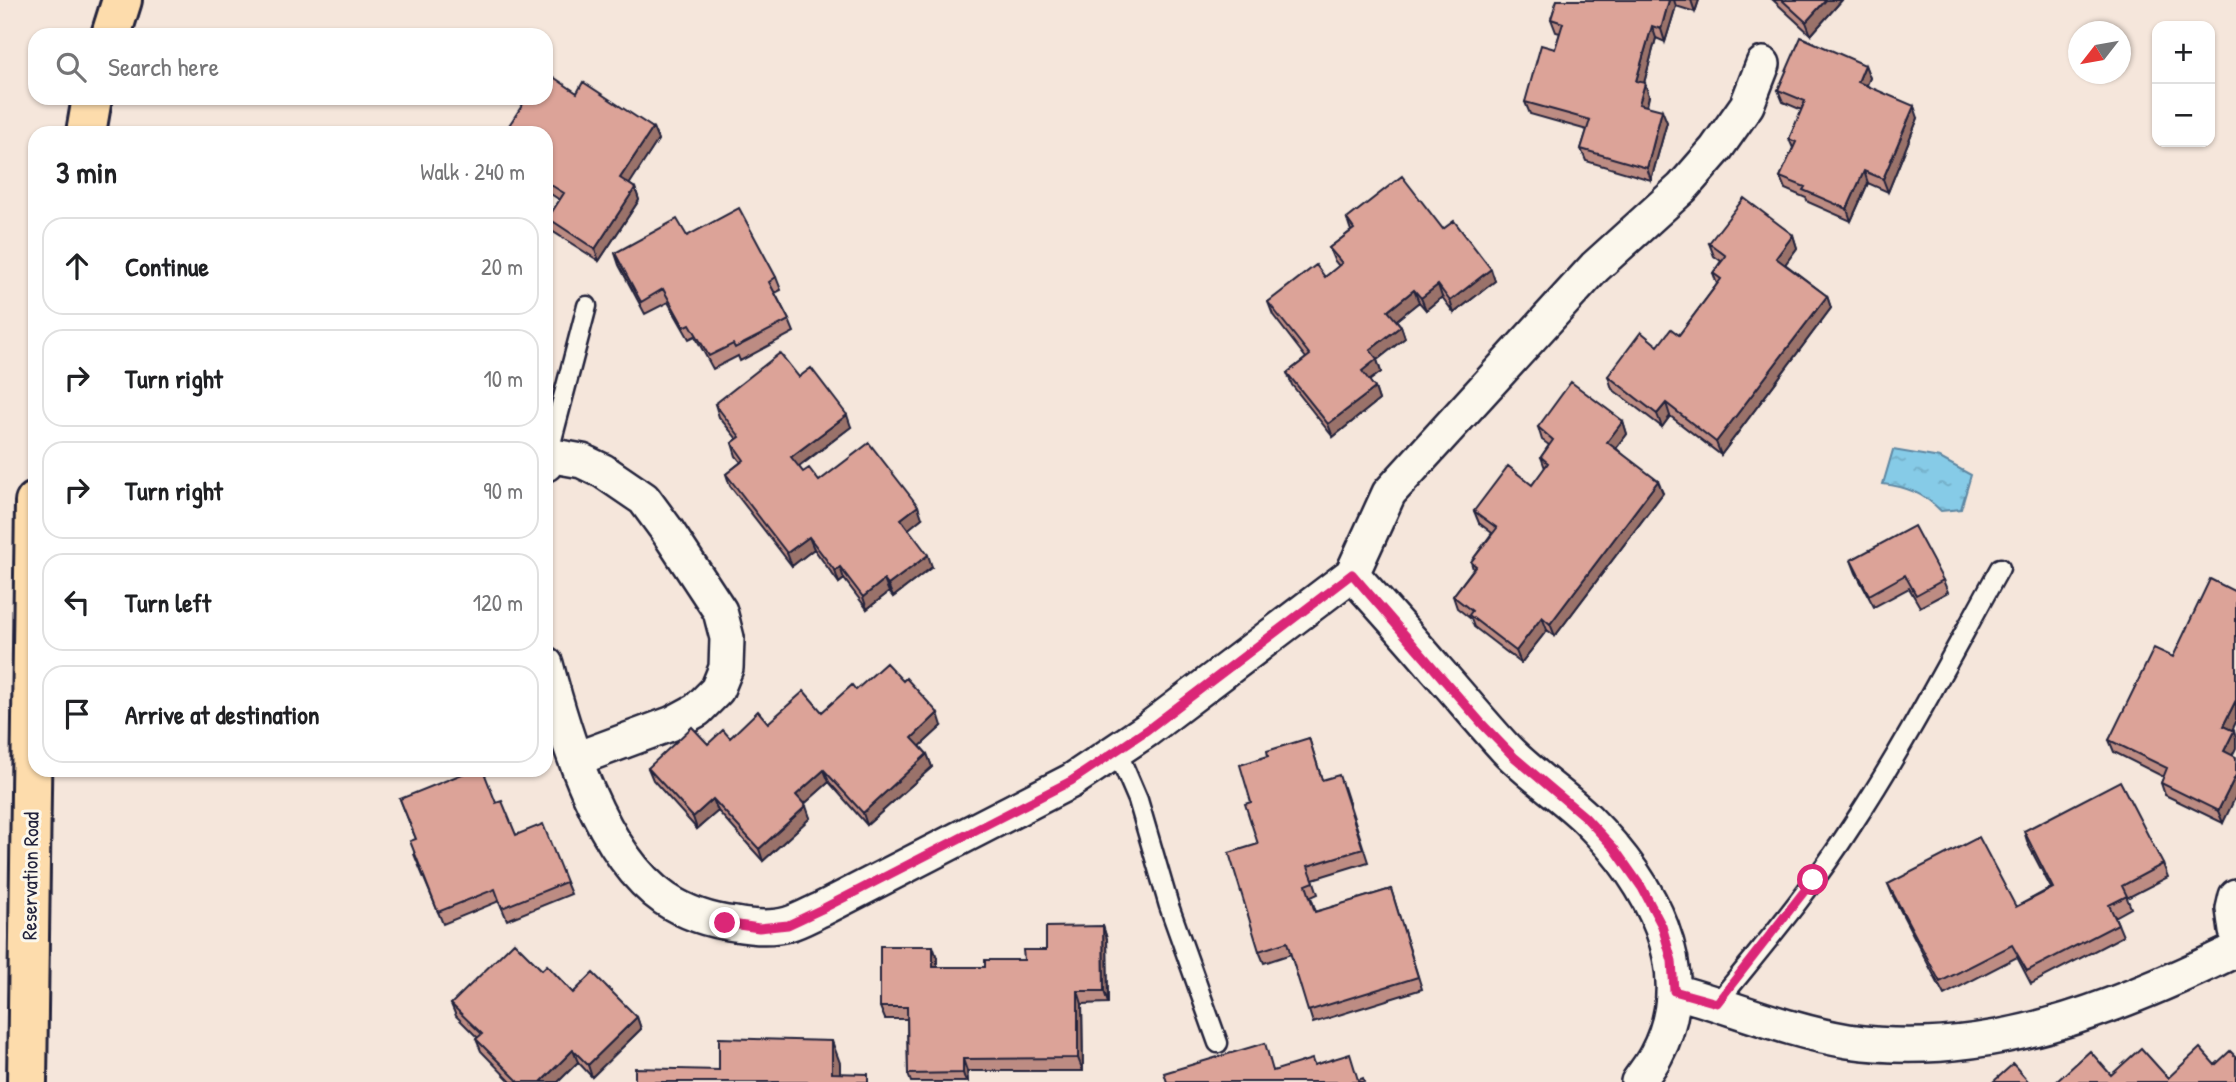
<!DOCTYPE html>
<html lang="en">
<head>
<meta charset="utf-8">
<style>
  :root { --surface:#fff; --page:#f6f6f6; --text:#202124; --muted:#757577; --line:#e0e0e0 }
  body { margin:0; font-family:"Patrick Hand",sans-serif; background:var(--page); color:var(--text) }
  .controls { position:absolute; right:21px; top:21px; display:grid; overflow:hidden; border-radius:14px; box-shadow:0 2px 5px #0004 }
  .controls button { width:63px; height:63px; display:grid; place-items:center; padding:0; border:0; border-bottom:2px solid var(--line); background:var(--surface); color:var(--text); font:35px sans-serif }
  .compass { position:absolute; left:2068px; top:21px; width:63px; height:63px; border-radius:50%; background:var(--surface); box-shadow:0 2px 5px #0004; rotate:239deg }
  .stop { position:absolute; width:21px; height:21px; margin:-16px; border:5px solid #db2777; border-radius:50%; background:#fff }
  .stop.end { background:#db2777; border-color:#fff; box-shadow:0 2px 7px #0008 }
  .list { margin:0; padding:0; list-style:none }
  h2 { display:flex; justify-content:space-between; align-items:center; height:91px; margin:0; padding:0 28px; font-size:30px }
  h2 small { font-size:23px; font-weight:400; color:var(--muted) }
  .list li { display:grid; grid-template-columns:46px 1fr auto; gap:21px; align-items:center; box-sizing:border-box; height:98px; margin:0 14px 14px; padding:0 14px; border:2px solid var(--line); border-radius:21px }
  .list b { display:block; font-size:26px; white-space:nowrap }
  .list em { font-size:23px; font-style:normal; color:var(--muted) }
  .icon { flex:none; width:38px; height:38px; fill:none; stroke:currentColor; stroke-width:2; stroke-linecap:round; stroke-linejoin:round }
  .map { position:relative; flex:none; width:2236px; height:1082px; overflow:hidden }
  .search { position:absolute; background:var(--surface); box-shadow:0 2px 5px #0004; left:28px; top:28px; width:525px; height:77px; display:flex; align-items:center; gap:18px; box-sizing:border-box; padding:0 24px; border-radius:21px; color:var(--muted); font-size:26px }
  .panel { position:absolute; background:var(--surface); box-shadow:0 2px 5px #0004; left:28px; top:126px; width:525px; height:651px; border-radius:21px }
  .map>svg:first-child { display:block }
</style>
</head>
<body>
<div class="map">
<svg width="2236" height="1082" viewBox="0 0 2236 1082">
  <defs>
    <pattern id="water-ripples" width="26" height="14" patternUnits="userSpaceOnUse" patternTransform="scale(1.75)"><rect width="26" height="14" fill="#86cbe7"/><path d="M2 4q2-2 4 0t4 0M15 11q2-2 4 0t4 0" fill="none" stroke="#73aec7"/></pattern>
  </defs>
  <rect width="100%" height="100%" fill="#f5e6db"/>
  <filter id="ink" filterUnits="userSpaceOnUse"><feTurbulence type="fractalNoise" baseFrequency=".0143" numOctaves="2"/><feDisplacementMap in="SourceGraphic" scale="14" xChannelSelector="R" yChannelSelector="G"/><feConvolveMatrix kernelMatrix="1 2 1 2 8 2 1 2 1" color-interpolation-filters="sRGB"/></filter>
  <g filter="url(#ink)">
    <path fill="url(#water-ripples)" stroke="#5e87a2" stroke-width="2" d="M1893 450 1940 458 1971 475 1961 509 1941 511C1923 493 1907 487 1883 484Z"/>
    <g fill="none" stroke-linecap="round" stroke-linejoin="round">
      <g stroke="#22223b" stroke-width="23">
        <path id="service" d="M548 455 587 306
          M1117 751 1138 800 1169 906 1218 1043
          M1717 1003C1764 945 1813 887 1853 824 1907 742 1952 654 2000 568"/>
      </g>
      <g stroke="#22223b" stroke-width="38">
        <path id="minor" d="M546 464 548 455 582 461 603 471 644 499 666 529 720 611 727 638 726 668 717 690 697 710 673 723 576 759
          M1352 574C1380 605 1409 637 1436 669 1460 696 1482 723 1506 749 1531 775 1561 794 1587 819 1648 880 1702 969 1656 1055 1651 1065 1644 1073 1638 1082
          M546 664C565 737 600 854 665 899 686 913 710 921 735 924 752 927 770 929 788 924 799 921 811 914 822 909L1071 781 1147 730 1352 574 1389 493 1595 267 1682 188 1716 149 1747 105 1763 64
          M2236 896 2233 909 2236 931
          M1674 991C1732 1007 1788 1031 1848 1041 1986 1061 2115 1009 2236 950"/>
      </g>
      <g stroke="#22223b" stroke-width="44">
        <path id="primary" d="M111 35 122 0
          M86 133 92 98
          M27 1082 35 502"/>
      </g>
      <use href="#service" stroke="#fbf7ec" stroke-width="18"/>
      <use href="#minor" stroke="#fbf7ec" stroke-width="33"/>
      <use href="#primary" stroke="#fddcac" stroke-width="38"/>
    </g>
    <path fill="#bd8c83" stroke="#22223b" stroke-width="2" d="M1557 0H1699L1695 12 1676 6 1665 42 1656 38 1644 83 1649 96 1647 106 1667 122 1651 180 1586 161 1581 149 1587 130 1530 114 1525 102 1555 49 1560 33 1556 32 1551 19Z
      M1773 0H1842L1811 35Z
      M1865 65 1870 78 1866 85 1918 118 1888 192 1868 183 1851 221 1808 202 1806 198 1785 189 1780 177 1793 148 1789 139 1802 110 1783 102 1778 90Z
      M577 93 653 128 658 140 629 184 635 188 639 200 599 261 552 231 548 218 560 200 546 191V133Z
      M1347 219 1443 229 1495 281 1454 313 1442 297 1426 310 1419 302 1396 320 1401 326 1405 338 1377 360 1381 372 1369 381 1375 388 1379 400 1333 437 1292 385 1287 373 1306 358 1273 315 1268 302 1325 277 1339 266 1334 260 1329 248 1351 231Z
      M1793 235 1797 248 1785 264 1827 296 1831 308 1721 455 1670 416 1662 427 1612 389 1608 376 1679 335 1717 284 1713 273 1721 261 1714 256 1709 243Z
      M687 236 776 277 781 290 775 293 789 320 794 332 740 361 738 356 713 369 695 336 689 339 668 302 645 314 619 265 615 253Z
      M799 377 851 427 799 467 803 472 819 481 922 518 908 529 932 567 893 597 889 592 867 609 844 579 839 583 814 549 792 566 730 486 726 474 741 462 736 456 732 443 737 439 719 417 715 404Z
      M1623 421 1627 434 1616 448 1663 493 1555 636 1547 630 1521 663 1474 627 1471 619 1457 608 1453 596 1473 569 1471 562 1492 533 1479 523 1474 511 1532 485 1545 468 1541 457 1549 445 1542 440 1538 427Z
      M1851 560 1943 580 1948 592 1920 607 1909 588 1874 607 1856 573Z
      M2173 657 2236 722 2232 730V755L2223 823 2165 795 2161 783 2164 777 2114 752 2109 740Z
      M856 690 942 726 920 746 927 754 932 767 867 825 829 782 804 804 810 818 763 861 718 811 697 829 653 780 648 768 708 744 730 738 768 723 822 712Z
      M1309 738 1322 780 1344 787 1368 862 1313 879 1318 894 1311 897 1316 912 1391 889 1422 989 1313 1023 1291 954 1264 963 1259 951 1258 844 1251 802 1268 756Z
      M400 799 496 803 516 835 566 882 571 894 507 920 499 901 443 924 414 854 416 839Z
      M2024 831 2163 864 2168 877 2127 898 2131 908 2115 917 2123 936 2031 984 2017 957 1944 995 1893 896 1888 884 2016 907 2051 888 2028 844Z
      M1103 926 1107 939 1108 1003 1082 1004 1083 1071H967L968 1082H911L908 1074 907 1019H885L880 1007 937 958V967H985L1024 960Z
      M542 970 573 993 637 1017 641 1029 592 1077 578 1062 558 1082H511L481 1051 476 1039 478 1038 456 1016 451 1004Z"/>
    <path fill="#9a726a" stroke="#22223b" stroke-width="2" d="M1669 0H1674L1676 6 1665 42 1661 29Z
      M1691 0H1699L1695 12Z
      M1826 0H1842L1811 35 1806 22Z
      M1652 26 1656 38 1641 94 1636 81Z
      M1865 65 1870 78 1863 94 1858 82Z
      M1645 83 1649 96 1644 116 1639 104Z
      M1914 106 1918 118 1888 192 1883 179Z
      M1662 110 1667 122 1651 180 1647 168Z
      M653 128 658 140 625 191 620 178Z
      M1864 171 1868 183 1851 221 1847 209Z
      M635 188 639 200 599 261 595 249Z
      M1793 235 1797 248 1781 270 1776 258Z
      M1491 269 1495 281 1454 313 1450 301Z
      M1438 285 1442 297 1426 310 1421 298Z
      M1414 290 1419 302 1393 323 1388 311Z
      M1827 296 1831 308 1721 455 1716 442Z
      M1401 326 1405 338 1377 360 1381 372 1366 383 1362 371 1370 350Z
      M1375 388 1379 400 1333 437 1328 424Z
      M1666 403 1670 416 1662 427 1657 414Z
      M847 415 851 427 795 469 791 457Z
      M1623 421 1627 434 1612 454 1607 442Z
      M1658 481 1663 493 1555 636 1550 624Z
      M918 506 922 518 905 532 901 519Z
      M809 537 814 549 792 566 787 553Z
      M928 555 932 567 893 597 888 585Z
      M840 567 844 579 839 583 835 571Z
      M884 580 889 592 867 609 863 597Z
      M1542 617 1547 630 1521 663 1516 651Z
      M2236 700V722L2228 739 2223 726Z
      M938 713 942 726 916 750 912 738Z
      M2234 731 2236 738V748L2228 764 2224 751Z
      M927 754 932 767 867 825 863 813Z
      M824 770 829 782 801 807 796 795Z
      M2236 775V796L2223 823 2218 811Z
      M713 799 718 811 697 829 693 817Z
      M806 806 810 818 763 861 759 849Z
      M1103 926 1107 939 1108 1003 1104 991Z
      M933 946 937 958V980L933 967Z
      M1078 991 1082 1004 1083 1071 1078 1058Z
      M637 1017 641 1029 592 1077 588 1065Z
      M832 1041 840 1063V1082L832 1073Z
      M573 1050 578 1062 558 1082H541Z
      M963 1059 967 1071 968 1082H966L963 1073Z"/>
    <path fill="#dca398" stroke="#22223b" stroke-width="2" d="M1557 0H1669L1661 29 1652 26 1636 81 1645 83 1639 104 1662 110 1647 168 1581 149 1590 120 1525 102 1541 45 1555 49 1563 23 1551 19Z
      M1782 0H1826L1806 22Z
      M1801 37 1865 65 1858 82 1914 106 1883 179 1864 171 1847 209 1803 190 1805 187 1780 177 1796 142 1789 139 1805 101 1778 90Z
      M546 72 577 93 583 82 653 128 620 178 635 188 595 249 548 218 564 193 546 182V133H504L527 98H546Z
      M1402 176 1443 229 1454 221 1491 269 1450 301 1438 285 1421 298 1414 290 1388 311 1401 326 1370 350 1377 359 1362 371 1375 388 1328 424 1287 373 1310 355 1268 302 1316 265 1325 277 1342 263 1329 248 1354 229 1347 219Z
      M1744 198 1793 235 1776 258 1827 296 1716 442 1666 403 1657 414 1608 376 1641 332 1658 346 1671 329 1679 335 1721 279 1713 273 1726 256 1709 243Z
      M739 208 776 277 769 282 789 320 735 348 733 344 709 356 690 324 684 327 663 289 641 302 615 253 677 219 687 236Z
      M780 353 799 377 811 368 847 415 791 457 803 472 809 468 819 481 869 443 918 506 901 519 928 555 888 585 884 580 863 597 840 567 835 571 809 537 787 553 726 474 744 460 732 443 740 437 715 404Z
      M1571 382 1623 421 1607 442 1658 481 1550 624 1542 617 1516 651 1469 615 1472 611 1453 596 1476 566 1471 562 1497 528 1474 511 1508 466 1532 485 1548 463 1541 457 1553 440 1538 427Z
      M1914 526 1943 580 1916 595 1905 575 1869 595 1851 560Z
      M2210 579 2236 592V700L2223 726 2234 731 2224 751 2236 757V775L2218 811 2161 783 2167 768 2109 740 2154 648 2173 657Z
      M886 663 903 681 906 678 938 713 912 738 927 754 863 813 824 770 796 795 806 806 759 849 713 799 693 817 648 768 692 727 708 744 723 730 730 738 758 711 768 723 804 691 822 712 852 685 856 690Z
      M1309 738 1322 780 1339 775 1363 849 1308 866 1314 882 1306 885 1315 912 1391 889 1418 977 1308 1011 1287 942 1259 951 1229 853 1258 844 1245 804 1251 802 1240 765 1268 756 1267 751Z
      M472 770H483L496 803 502 801 516 835 543 824 566 882 502 908 495 889 438 912 410 841 416 839 400 799Z
      M2120 781 2163 864 2122 886 2127 896 2109 905 2118 924 2027 971 2012 945 1940 982 1888 884 1979 837 2016 907 2053 888 2024 831Z
      M1103 926 1104 991H1078V1058L963 1059V1073L908 1074 907 1007H880V946H933V967H985V960H1024L1023 950H1046V927Z
      M514 942 542 970 547 965 573 993 593 973 637 1017 588 1065 573 1050 541 1082H519L476 1039 482 1034 451 1004Z
      M719 1038 832 1041V1073L868 1074V1082H635V1068L719 1070Z
      M1265 1043 1273 1071 1312 1059 1314 1065 1350 1054 1358 1080 1363 1078 1364 1082H1167L1164 1073Z
      M2141 1048 2168 1078 2200 1048 2215 1065 2230 1051 2236 1057V1082H2056L2090 1051 2111 1075Z
      M2013 1064 2029 1082H1993Z"/>
  </g>
  <g fill="none" stroke-linecap="round" stroke-linejoin="round" filter="url(#ink)">
    <path stroke="#db2777" stroke-width="9" d="M725 923 759 928 788 925 822 909 1071 781 1147 730 1352 574 1483 725 1514 757 1585 817 1614 848 1642 888 1662 926 1672 961 1674 991 1717 1003 1813 880"/>
  </g>
  <g text-anchor="middle" dominant-baseline="central" stroke-width="6" stroke-linejoin="round" paint-order="stroke">
    <g font-size="21" fill="#22223b" stroke="#fbf7ec">
      <text transform="translate(30 876) rotate(-89)">Reservation Road</text>
    </g>
  </g>
</svg>
<div class="controls">
<button>+</button>
<button>−</button>
</div>
<svg class="compass" viewBox="-18 -18 36 36"><path d="M0-13l5 13h-10z" fill="#e53935"/><path d="M0 13l5-13h-10z" fill="#757577"/></svg>
<div class="stop" style="left:1813px;top:880px"></div>
<div class="stop end" style="left:725px;top:923px"></div>
<div class="search"><svg class="icon" aria-label="search" viewBox="0 0 24 24"><circle cx="10" cy="10" r="6"/><path d="M15 15l6 6"/></svg>Search here</div>
<section class="panel">
<h2>3 min<small>Walk · 240 m</small></h2>
<ul class="list">
<li><svg class="icon" aria-label="ahead" viewBox="0 0 24 24"><path d="M12 20V5M6 11l6-6 6 6"/></svg><div><b>Continue</b></div><em>20 m</em></li>
<li><svg class="icon" aria-label="right" viewBox="0 0 24 24"><path d="M7 20v-9h11M14 6l5 5-5 5"/></svg><div><b>Turn right</b></div><em>10 m</em></li>
<li><svg class="icon" aria-label="right" viewBox="0 0 24 24"><path d="M7 20v-9h11M14 6l5 5-5 5"/></svg><div><b>Turn right</b></div><em>90 m</em></li>
<li><svg class="icon" aria-label="left" viewBox="0 0 24 24"><path d="M17 20v-9H6M10 6l-5 5 5 5"/></svg><div><b>Turn left</b></div><em>120 m</em></li>
<li><svg class="icon" aria-label="arrive" viewBox="0 0 24 24"><path d="M6 21V4h12l-3 4 3 4H6"/></svg><div><b>Arrive at destination</b></div></li>
</ul>
</section>
</div>
</body>
</html>
